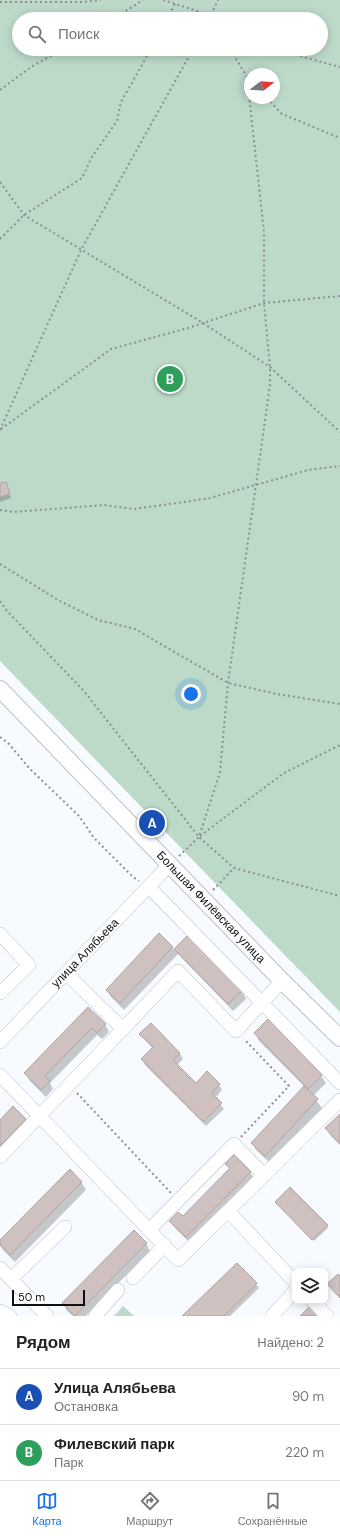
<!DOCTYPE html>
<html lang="ru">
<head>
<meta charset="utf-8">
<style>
  :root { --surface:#fff; --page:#f6f6f6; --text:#222; --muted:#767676; --line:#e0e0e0; --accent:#1a73e8 }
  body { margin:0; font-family:"DM Sans",sans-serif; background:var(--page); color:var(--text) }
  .controls { position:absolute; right:12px; bottom:12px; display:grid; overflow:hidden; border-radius:8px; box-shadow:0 2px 10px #0003 }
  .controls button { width:36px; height:36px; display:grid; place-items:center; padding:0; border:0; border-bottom:1px solid var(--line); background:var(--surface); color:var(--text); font:20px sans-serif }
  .compass { position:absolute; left:244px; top:68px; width:36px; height:36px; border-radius:50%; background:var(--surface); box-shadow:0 2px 10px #0003; rotate:73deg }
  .scale { position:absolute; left:12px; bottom:10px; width:73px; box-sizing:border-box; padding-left:4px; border:2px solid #0e1114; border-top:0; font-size:11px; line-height:14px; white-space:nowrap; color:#0e1114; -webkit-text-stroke:3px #fff; paint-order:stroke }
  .you { position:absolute; left:191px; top:694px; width:14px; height:14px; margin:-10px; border:3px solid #fff; border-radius:50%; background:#1a73e8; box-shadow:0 0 0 6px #1a73e833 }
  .badge { display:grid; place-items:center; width:26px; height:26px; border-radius:50%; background:var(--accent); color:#fff; font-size:13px; font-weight:700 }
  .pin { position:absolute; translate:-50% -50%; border:2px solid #fff; box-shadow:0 1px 4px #0006 }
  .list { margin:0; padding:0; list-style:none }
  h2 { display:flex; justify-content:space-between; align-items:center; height:52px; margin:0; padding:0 16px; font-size:17px }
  h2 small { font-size:13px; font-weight:400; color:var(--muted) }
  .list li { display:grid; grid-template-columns:26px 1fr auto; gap:12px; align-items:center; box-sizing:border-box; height:56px; padding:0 16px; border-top:1px solid var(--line) }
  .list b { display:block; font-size:15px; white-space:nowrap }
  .list p { margin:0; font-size:13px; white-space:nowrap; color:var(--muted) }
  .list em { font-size:13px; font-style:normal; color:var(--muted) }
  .icon { flex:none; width:22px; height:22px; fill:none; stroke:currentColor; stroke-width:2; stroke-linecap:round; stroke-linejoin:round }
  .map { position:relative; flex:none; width:340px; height:1316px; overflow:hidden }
  .search { position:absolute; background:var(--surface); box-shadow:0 2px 10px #0003; left:12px; right:12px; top:12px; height:44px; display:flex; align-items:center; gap:10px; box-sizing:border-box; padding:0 14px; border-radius:22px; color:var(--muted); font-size:15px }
  .sheet { height:164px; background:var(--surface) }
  nav { display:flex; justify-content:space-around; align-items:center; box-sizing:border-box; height:56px; border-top:1px solid var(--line); background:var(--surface); font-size:11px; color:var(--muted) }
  nav a { display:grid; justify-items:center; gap:2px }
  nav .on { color:var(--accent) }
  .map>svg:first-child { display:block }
</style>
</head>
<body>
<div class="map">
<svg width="340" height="1316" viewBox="0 0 340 1316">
  <rect width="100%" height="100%" fill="#f7fafe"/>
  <path fill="#bddac9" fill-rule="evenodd" d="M0 0H340V1012L0 661ZM19 19H321V49H19ZM250 74H274V98H250Z
    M123 1306 134 1316H114Z"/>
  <path fill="#0003" d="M5 483 11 498 0 502V485Z
    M188 937 242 991 246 999 233 1011 178 954 124 1010 111 997 107 990 172 947 174 950Z
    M89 1008 105 1024 109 1032 102 1039 97 1035 50 1083 53 1089 46 1097 30 1081 25 1073Z
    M268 1021 321 1076 326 1083 313 1096 322 1108 270 1163 256 1150 252 1143 305 1087 259 1041 255 1033Z
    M141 1034 180 1053 183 1059 177 1065 196 1084 207 1073 219 1085 222 1090 215 1098 224 1109 206 1126 145 1065 142 1059 153 1049Z
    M340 1115V1145L331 1136 326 1128Z
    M25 1120 30 1127 0 1157V1121Z
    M227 1164 250 1172 255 1180 191 1244 175 1228 171 1221 183 1218 230 1170Z
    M70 1171 82 1183 86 1190 15 1262 3 1250 0 1245V1241Z
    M278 1204 327 1225 328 1228 314 1241Z
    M146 1243 150 1251 86 1316H73L67 1311 63 1303Z
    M237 1264 259 1288 230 1316H184Z
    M310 1308 318 1316H301Z"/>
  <path fill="#cec1c0" stroke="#b0a4a3" d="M6 482 10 494 0 497V483Z
    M159 933 173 947 120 1003 106 990Z
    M188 935 242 991 228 1004 174 949Z
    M88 1007 106 1024 97 1033 92 1028 45 1076 50 1081 41 1090 24 1073Z
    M268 1019 322 1075 308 1089 254 1033Z
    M151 1023 180 1053 173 1060 196 1083 207 1071 220 1084 212 1093 222 1103 203 1122 141 1059 153 1047 139 1034Z
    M304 1086 318 1099 265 1156 251 1143Z
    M13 1106 26 1119 0 1146V1120Z
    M340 1114V1144L325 1128Z
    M234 1155 251 1172 186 1237 169 1221 178 1212 183 1216 230 1168 225 1164Z
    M70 1169 82 1182 10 1255 0 1245V1240Z
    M290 1187 328 1225 312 1240 275 1202Z
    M134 1230 147 1243 75 1316 62 1303Z
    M237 1263 257 1283 254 1287 224 1316H182Z
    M338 1274 340 1276V1298L327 1284Z
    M310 1306 319 1315 300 1316Z"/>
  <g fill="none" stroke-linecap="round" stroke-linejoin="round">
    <g stroke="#bac2ca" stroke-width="14">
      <path id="minor" d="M149 887 340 1083
        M0 934 29 965 0 993
        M123 1029 178 971 236 1031 282 981
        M0 1042 170 864
        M0 1075 178 1260 228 1211
        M0 1157 123 1029 66 973
        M150 1229 234 1144 264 1175
        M0 1268 47 1316
        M133 1278 165 1245
        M11 1279 65 1227
        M295 1282 228 1211 340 1100
        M313 1301 327 1316
        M0 1311 10 1316
        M95 1316 118 1290
        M272 1316 295 1291"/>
    </g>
    <g stroke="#bac2ca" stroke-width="18">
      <path id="major" d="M0 689 282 981 340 1038"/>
    </g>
    <path stroke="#8c8f93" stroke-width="2" stroke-dasharray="2 3" stroke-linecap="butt" d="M163 0 222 19
      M0 2H83L101 0
      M113 19 143 0
      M167 19 175 4
      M209 19 218 0
      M287 49 303 57 340 67
      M0 90 31 67 63 49
      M267 98 282 114 340 138
      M0 182 24 215 203 323 270 367 340 432
      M0 239 24 215 82 178 92 157 117 121 121 102 151 49
      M1 429 111 349 188 328 264 303 340 296
      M0 430 81 250 193 49
      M0 510 13 512 104 505 134 509 191 501 210 498 308 470 340 466
      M0 564 58 600 98 620 135 629 228 683 277 694 340 704
      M0 601 7 611 83 690 199 837 234 868
      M0 737 9 744 29 768 79 816 94 838 133 877 139 881
      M200 836 284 773 340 745
      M179 856 199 837 220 772 228 683 270 385V367L264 303V232L247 77 230 49
      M213 890 234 868 340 896
      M77 1093 171 1193
      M241 1137 289 1086 244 1039"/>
    <use href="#minor" stroke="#fff" stroke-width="13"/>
    <use href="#major" stroke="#fff" stroke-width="16"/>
  </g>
  <g text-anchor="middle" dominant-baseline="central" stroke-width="3" stroke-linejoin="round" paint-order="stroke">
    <g font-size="12" fill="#0e1114" stroke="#fff">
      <text transform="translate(211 907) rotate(46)">Большая Филёвская улица</text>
      <text transform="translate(85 953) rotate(-46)">улица Алябьева</text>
    </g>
  </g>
</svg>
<div class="controls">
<button><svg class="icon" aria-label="layers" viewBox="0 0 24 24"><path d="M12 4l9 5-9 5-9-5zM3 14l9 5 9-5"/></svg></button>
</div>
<svg class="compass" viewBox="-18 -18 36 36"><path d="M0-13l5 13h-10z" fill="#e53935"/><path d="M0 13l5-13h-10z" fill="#767676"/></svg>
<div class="scale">50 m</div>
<div class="you"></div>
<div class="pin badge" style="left:152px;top:823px;background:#1a4fb4">A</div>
<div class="pin badge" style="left:170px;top:379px;background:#2e9e5b">B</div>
<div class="search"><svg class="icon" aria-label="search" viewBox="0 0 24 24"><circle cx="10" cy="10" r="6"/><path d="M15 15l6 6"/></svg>Поиск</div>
</div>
<section class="sheet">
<h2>Рядом<small>Найдено: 2</small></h2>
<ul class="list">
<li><span class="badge" style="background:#1a4fb4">A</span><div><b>Улица Алябьева</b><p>Остановка</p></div><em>90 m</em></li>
<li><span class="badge" style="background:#2e9e5b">B</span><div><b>Филевский парк</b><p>Парк</p></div><em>220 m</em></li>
</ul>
</section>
<nav>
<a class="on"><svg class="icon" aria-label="map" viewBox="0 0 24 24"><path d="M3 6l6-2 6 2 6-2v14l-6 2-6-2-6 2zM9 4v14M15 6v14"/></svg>Карта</a>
<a><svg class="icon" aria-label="directions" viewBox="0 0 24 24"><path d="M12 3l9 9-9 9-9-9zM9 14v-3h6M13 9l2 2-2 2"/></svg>Маршрут</a>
<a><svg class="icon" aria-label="saved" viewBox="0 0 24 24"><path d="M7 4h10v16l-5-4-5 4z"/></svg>Сохранённые</a>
</nav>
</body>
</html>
